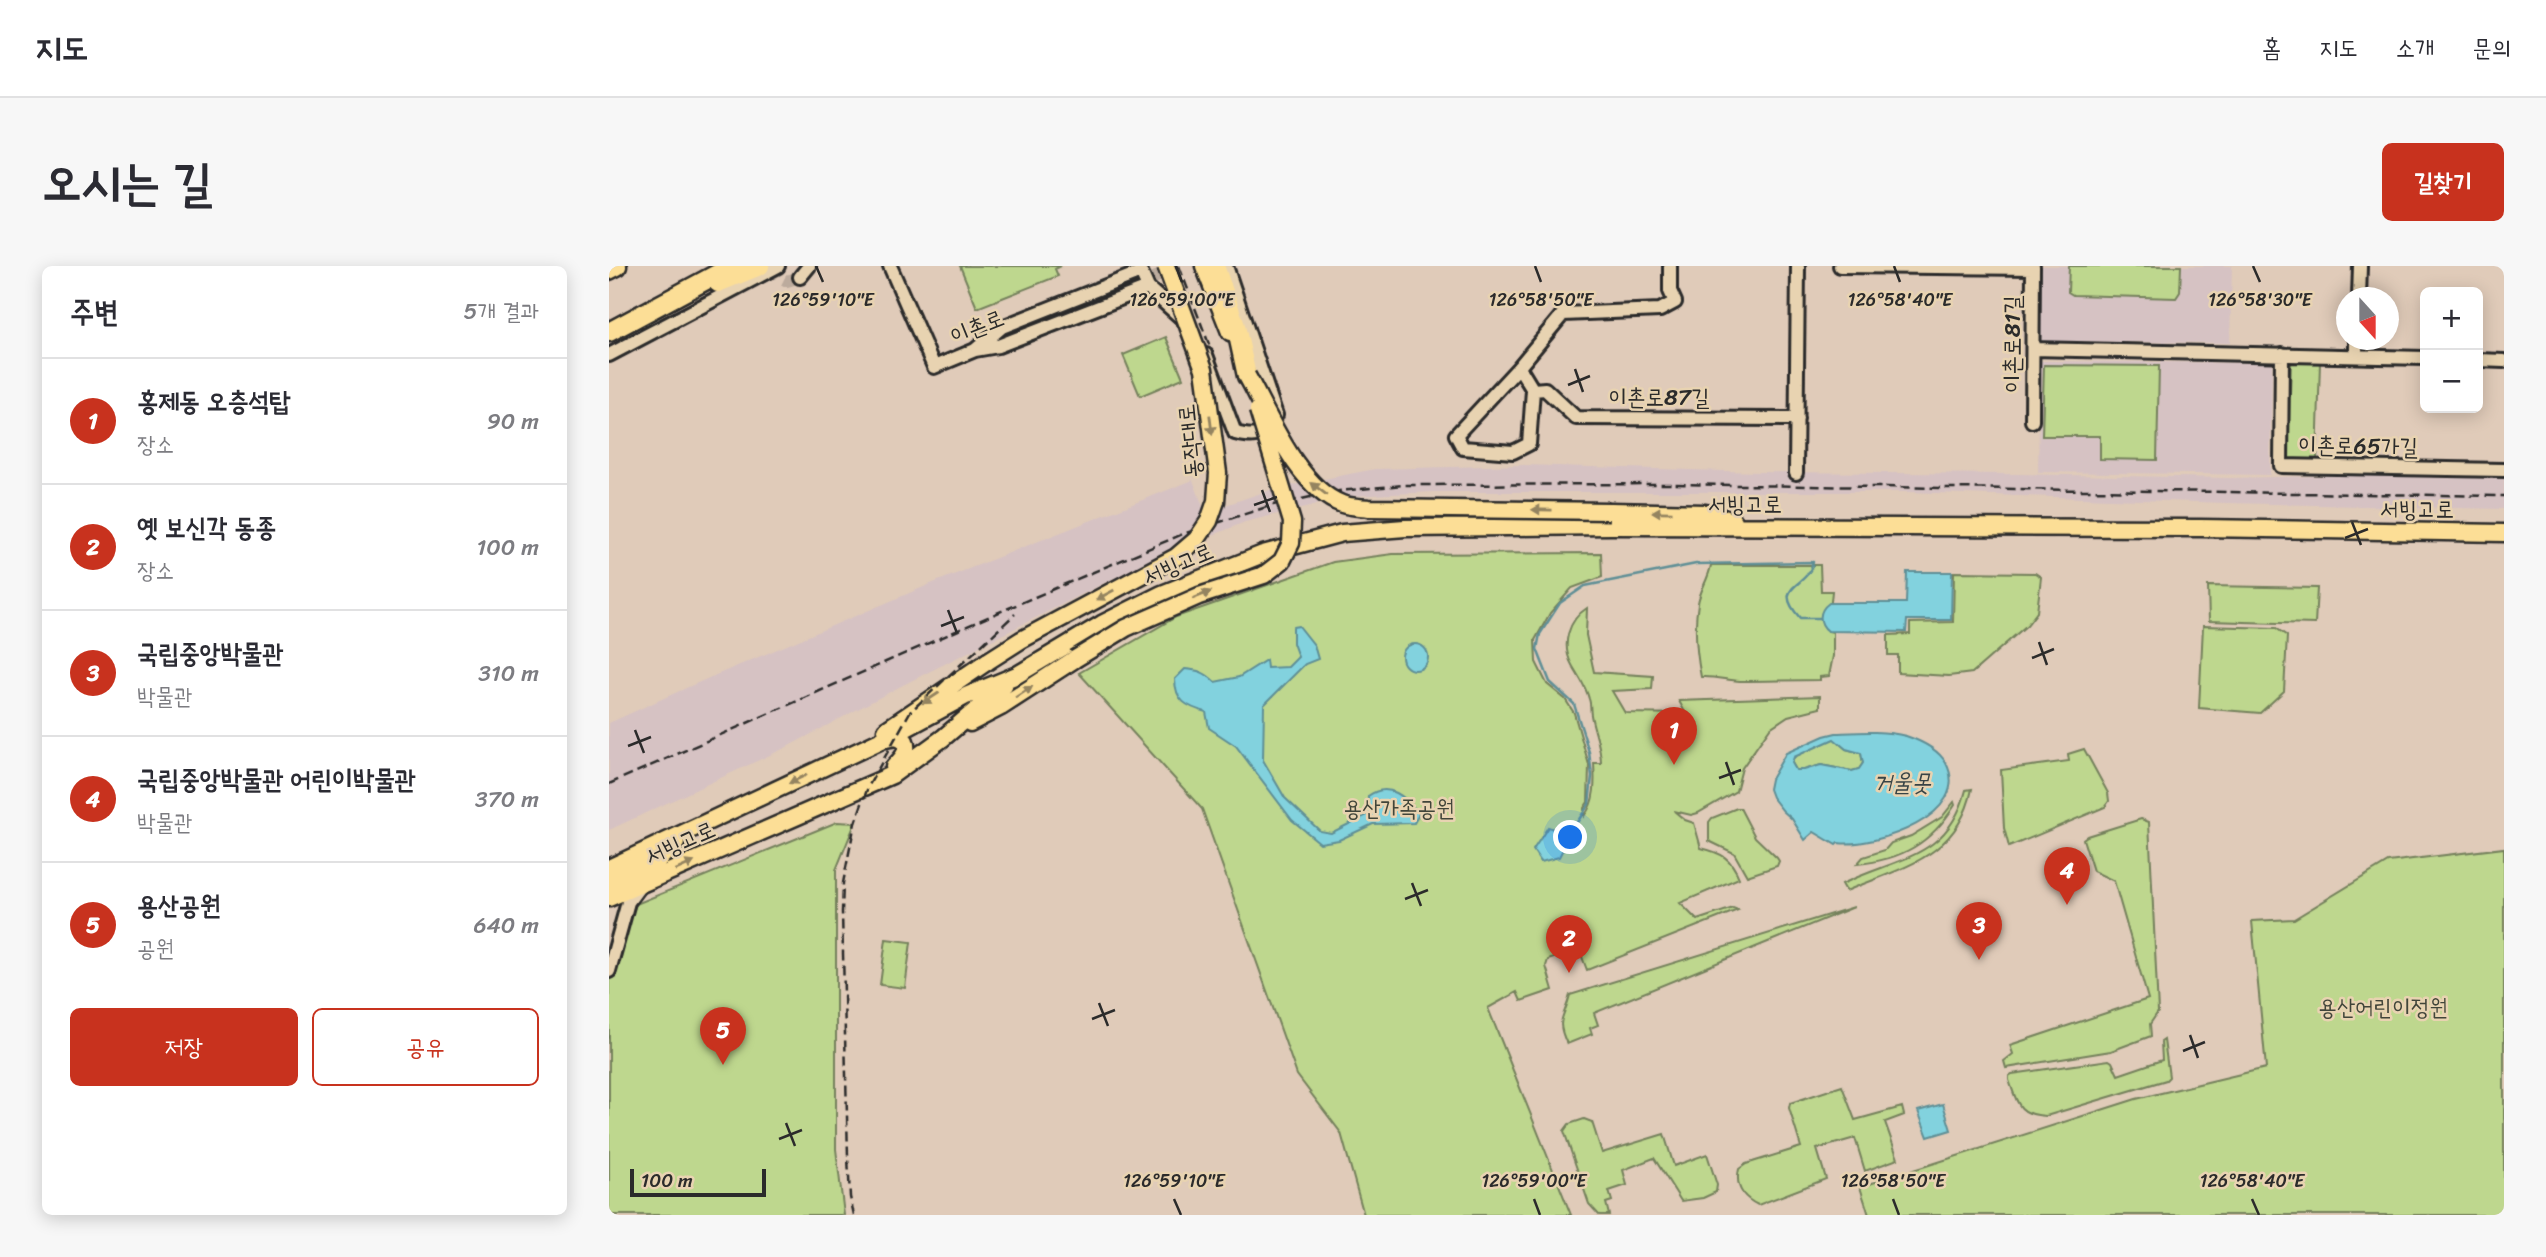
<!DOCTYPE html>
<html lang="ko">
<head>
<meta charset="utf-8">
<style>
  :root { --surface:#fff; --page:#f7f7f7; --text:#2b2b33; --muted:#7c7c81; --line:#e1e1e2; --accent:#c8321e }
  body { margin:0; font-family:Sriracha,"Poor Story",sans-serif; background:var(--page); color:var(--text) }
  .controls { position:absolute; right:21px; top:21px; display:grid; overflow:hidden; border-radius:10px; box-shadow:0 4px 18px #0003 }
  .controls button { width:63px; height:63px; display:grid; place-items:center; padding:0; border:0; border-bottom:2px solid var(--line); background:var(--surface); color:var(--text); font:35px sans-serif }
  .compass { position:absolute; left:1727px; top:21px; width:63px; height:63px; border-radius:50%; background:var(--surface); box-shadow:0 4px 18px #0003; rotate:159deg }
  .scale { position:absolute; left:21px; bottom:18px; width:136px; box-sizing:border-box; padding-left:7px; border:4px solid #2b2b2b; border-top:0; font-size:19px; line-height:24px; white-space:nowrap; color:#2b2b2b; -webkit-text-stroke:5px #e8d3b1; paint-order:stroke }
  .you { position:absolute; left:962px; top:572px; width:24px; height:24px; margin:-18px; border:5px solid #fff; border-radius:50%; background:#1a73e8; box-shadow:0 0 0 10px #1a73e833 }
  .badge { display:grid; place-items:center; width:46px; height:46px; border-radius:50%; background:var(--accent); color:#fff; font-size:23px; font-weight:700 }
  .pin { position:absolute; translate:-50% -58px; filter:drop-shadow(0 2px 4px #0008) }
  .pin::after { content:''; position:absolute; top:37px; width:24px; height:21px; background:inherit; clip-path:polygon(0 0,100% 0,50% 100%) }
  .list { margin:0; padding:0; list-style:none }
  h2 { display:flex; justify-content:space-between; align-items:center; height:91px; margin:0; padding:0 28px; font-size:30px }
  h2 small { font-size:23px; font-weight:400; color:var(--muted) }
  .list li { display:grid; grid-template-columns:46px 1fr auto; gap:21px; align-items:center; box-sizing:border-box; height:126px; padding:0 28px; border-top:2px solid var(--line) }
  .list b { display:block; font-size:26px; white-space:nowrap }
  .list p { margin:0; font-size:23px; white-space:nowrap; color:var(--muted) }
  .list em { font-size:23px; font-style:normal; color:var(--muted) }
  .actions { display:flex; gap:14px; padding:21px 28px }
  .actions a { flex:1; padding:16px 0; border:2px solid var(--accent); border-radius:10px; text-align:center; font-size:24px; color:var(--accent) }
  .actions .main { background:var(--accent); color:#fff }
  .map { position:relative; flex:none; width:1895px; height:949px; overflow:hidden; border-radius:10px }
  header { display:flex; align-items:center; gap:42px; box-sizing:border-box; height:98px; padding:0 35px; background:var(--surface); border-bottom:2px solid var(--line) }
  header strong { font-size:33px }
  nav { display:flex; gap:38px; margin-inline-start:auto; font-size:24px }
  .intro { display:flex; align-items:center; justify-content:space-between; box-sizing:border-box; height:168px; padding:0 42px }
  h1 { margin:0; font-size:49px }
  .button { padding:18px 32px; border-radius:10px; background:var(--accent); color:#fff; font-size:24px; font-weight:700 }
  main { display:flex; gap:42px; padding:0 42px }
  aside { flex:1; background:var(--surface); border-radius:10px; box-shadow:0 4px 18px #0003 }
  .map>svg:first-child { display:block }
</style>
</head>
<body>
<header>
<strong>지도</strong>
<nav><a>홈</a><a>지도</a><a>소개</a><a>문의</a></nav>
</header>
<div class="intro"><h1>오시는 길</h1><a class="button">길찾기</a></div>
<main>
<aside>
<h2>주변<small>5개 결과</small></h2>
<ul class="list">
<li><span class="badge">1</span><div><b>홍제동 오층석탑</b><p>장소</p></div><em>90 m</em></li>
<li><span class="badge">2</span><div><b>옛 보신각 동종</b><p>장소</p></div><em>100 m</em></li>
<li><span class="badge">3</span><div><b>국립중앙박물관</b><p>박물관</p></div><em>310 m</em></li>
<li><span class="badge">4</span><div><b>국립중앙박물관 어린이박물관</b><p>박물관</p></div><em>370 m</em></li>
<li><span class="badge">5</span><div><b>용산공원</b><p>공원</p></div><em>640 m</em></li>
</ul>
<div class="actions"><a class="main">저장</a><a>공유</a></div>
</aside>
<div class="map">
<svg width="1895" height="949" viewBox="0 0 1895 949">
  <rect width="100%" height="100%" fill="#e0cbb9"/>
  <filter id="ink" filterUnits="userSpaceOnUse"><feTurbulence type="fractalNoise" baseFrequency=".0143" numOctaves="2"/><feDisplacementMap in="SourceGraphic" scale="14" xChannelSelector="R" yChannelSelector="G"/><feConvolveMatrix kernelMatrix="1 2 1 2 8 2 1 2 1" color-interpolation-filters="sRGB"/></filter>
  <g filter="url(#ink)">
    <path fill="#d6c2c3" d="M1431 0H1623L1621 77 1430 75Z
      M1431 95 1663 97 1661 209 1429 206Z
      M915 199 1149 206 1408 208 1621 212 1799 208H1895V243L1616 237 1298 226H824L742 230 636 256 529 300 292 420 178 481 0 564V457L86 418 324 317 584 214 596 246 664 223 766 203Z"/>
    <path fill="#bed78e" stroke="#74815c" stroke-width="2" d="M351 0H452L446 3 449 10 368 42Z
      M1460 0H1572L1571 26 1567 32 1464 29 1459 26Z
      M557 71 574 112 531 130 514 89Z
      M1682 95 1711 96 1708 196 1679 195Z
      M1435 99 1550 100 1548 194 1491 193V170H1433Z
      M992 287 993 311 963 322 941 347 926 374 927 396 938 418 956 433 965 447 980 499 979 536 975 542V550C987 536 986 515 985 497H992C992 479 985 466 982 449 981 444 982 438 980 433 977 420 969 410 963 399 952 379 959 354 978 342L977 369 985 406 1044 410 1043 423 1003 425 1016 447 1077 448 1070 435 1211 430V442L1179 450 1161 462 1133 502 1127 525 1089 547 1082 549 1065 545 1076 554 1085 557 1092 582C1113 587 1122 592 1130 612L1071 637 1088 654 1124 642 1129 644 978 704 970 683 939 694 937 700 944 724 912 735 908 726 879 742 962 949H755L732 867 688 809 593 543 470 407 567 351 724 296 784 288Z
      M1102 299H1211L1212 325H1223L1219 365 1224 366V390L1220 410 1211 411V414C1184 414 1157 415 1131 415 1117 414 1105 410 1092 411 1087 386 1085 361 1089 337 1091 324 1100 312 1102 299Z
      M1345 306 1426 307 1432 311 1428 346 1418 359 1363 407 1340 410 1289 407V389H1279V369L1301 368V357L1344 356Z
      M1599 320 1708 322 1706 358 1600 355Z
      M1594 360 1667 362 1678 370 1675 425 1651 447 1590 442Z
      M1225 472 1237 483 1252 487 1254 497 1250 503 1243 505 1212 499 1195 504H1187L1183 497 1185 491Z
      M1475 483 1499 527 1500 535 1496 541 1400 581 1395 562 1392 504 1460 495 1459 488Z
      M1363 523C1349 591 1294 601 1237 625L1233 618C1288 591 1339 593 1357 524Z
      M1345 536 1346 539C1322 577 1293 594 1248 598L1254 591 1276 584 1282 577 1302 570 1333 551Z
      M1128 542H1131L1146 571 1168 592 1170 595 1168 600 1138 610 1125 587 1100 575V556L1103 552Z
      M1532 553 1540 556 1549 746 1541 758 1542 770 1502 785 1397 802 1395 795 1404 788 1401 779 1539 733 1505 615 1484 605 1474 573 1478 570Z
      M228 556 246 557 227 604V883L235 949H0V704L27 638Z
      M1895 582V949H1260L1251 921 1527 833 1657 802 1643 655 1685 653 1779 596Z
      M1245 641 985 747 989 759 981 762 983 768 958 778C946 753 955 753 961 729Z
      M277 673 302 676 296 722 271 719Z
      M1555 774 1560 811 1557 814 1437 850C1409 849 1408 837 1400 814V810L1403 808 1500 794 1503 796 1509 809 1553 794 1552 776Z
      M1233 820 1246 854 1293 841 1295 849 1276 856 1289 893 1256 905 1246 872 1208 883 1217 913 1149 939C1134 932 1126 920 1130 903L1137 898 1192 881 1180 842 1181 837Z
      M975 853 983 856 993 887 1055 868 1065 900 1098 888 1108 919 1107 926 1094 932 1072 935 1045 892 1014 904 1018 919 1000 925 1003 935 997 937 1000 949H990L980 938 955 865 960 858Z"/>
    <path fill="#82d2de" stroke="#5f8f96" stroke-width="2" fill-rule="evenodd" d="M1298 306H1343L1342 354H1298L1297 366 1219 365C1209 357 1209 345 1220 337H1297Z
      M690 360 705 379 709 393 696 398 655 439 654 494 676 532 711 565 722 567 758 549 759 530C780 515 797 531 810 548L805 557 764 558 730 574 711 577 683 554 627 480 600 462 597 446C578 441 566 435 566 413L576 403C589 404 596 406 606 416L630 411 657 394 658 402 679 401 689 391 684 377V361Z
      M793 391a13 13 0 1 1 26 0a13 13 0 1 1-26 0Z
      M1227 467C1250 466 1275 464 1297 470 1312 475 1329 483 1337 497 1364 549 1266 582 1229 577L1227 579 1205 566 1196 574 1183 553 1174 545 1163 531 1160 523 1162 513 1177 487 1215 470ZM1225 473 1237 483 1252 487 1254 497 1250 503 1243 505 1212 499 1195 504H1187L1183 497 1185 491Z
      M939 561 957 567V577L950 591 932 596 924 584Z
      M1334 838 1342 864 1319 871 1309 845Z"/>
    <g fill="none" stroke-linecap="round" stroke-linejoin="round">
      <path stroke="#5f8f96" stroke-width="2.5" d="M957 567 969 555 980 538 983 510 980 486 965 438 941 416 928 383 931 368 951 337 976 320 1087 298 1204 296C1199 323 1161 318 1191 352H1211"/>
      <path stroke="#bcab9d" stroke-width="12" stroke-dasharray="12 6" stroke-linecap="butt" d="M164 0 170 11 178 15 191 11
        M527 19 575 0"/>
      <g stroke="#2b2b2b" stroke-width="18">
        <path id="minor" d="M281 0 325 101 371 82
          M1231 0 1424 2
          M532 6 539 22 389 80 366 84 393 61Z
          M191 11 200 0
          M539 22 577 56
          M1750 32 1751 0
          M1424 83 1816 92
          M1673 88 1672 200 1895 204
          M0 89 169 0
          M597 89 626 167C649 173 656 170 667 149L617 0
          M1747 90V74
          M1869 94 1895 95
          M910 101 924 124 920 178 904 186 854 182 847 169 910 101 954 48 1051 44 1066 36 1061 25V0
          M924 124 936 123 967 152 1188 153
          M1423 155 1424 0
          M1187 207 1189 0
          M0 705 19 636 31 620"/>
      </g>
      <g stroke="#2b2b2b" stroke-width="21">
        <path id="major" d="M595 0 621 66
          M1001 245 1097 247 1125 255
          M361 457 392 441 466 393
          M277 464 379 395
          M277 473 288 471 296 475C300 486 293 493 285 501
          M0 602 292 465 357 430 408 409 493 358 553 328 654 288 733 267 796 262 1003 260 1592 262 1895 267
          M0 616 46 597 67 577
          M0 632 283 509 334 472 395 420"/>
      </g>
      <g stroke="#2b2b2b" stroke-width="23">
        <path id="highway" d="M606 0 627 60 638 110
          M0 4 8 0
          M109 17 151 0
          M0 66 123 0"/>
      </g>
      <use href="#minor" stroke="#e8d3b1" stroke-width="12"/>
      <use href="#major" stroke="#fcde96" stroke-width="16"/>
      <use href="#highway" stroke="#fcde96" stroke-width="18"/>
      <path stroke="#2b2b2b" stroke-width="2.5" stroke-dasharray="10 5" stroke-linecap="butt" d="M570 0 603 86
        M0 518 388 347 574 268 664 239 730 225 795 219 1060 218 1895 230
        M245 949 241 931 239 891 233 646 234 617 246 557 259 521 301 446 406 348"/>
      <g stroke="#2b2b2b" stroke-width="21" stroke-linecap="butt">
        <path id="major-bridge" d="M638 110C660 149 689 222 733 238 741 241 751 241 760 242L1001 245
          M466 393 517 362 590 330 655 309 673 295 682 277 683 256 649 144
          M379 395 412 374 567 291 588 273 600 255 607 235 609 207 595 103 557 0"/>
      </g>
      <use href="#major-bridge" stroke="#fcde96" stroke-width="16"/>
    </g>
    <defs><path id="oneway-solid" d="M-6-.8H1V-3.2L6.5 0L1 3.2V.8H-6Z" transform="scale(1.75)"/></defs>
    <g fill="#948460">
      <use href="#oneway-solid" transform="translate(602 159) rotate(83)"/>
      <use href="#oneway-solid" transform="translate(710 223) rotate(-142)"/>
      <use href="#oneway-solid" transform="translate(933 244) rotate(-179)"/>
      <use href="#oneway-solid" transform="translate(1053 246) rotate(-179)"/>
      <use href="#oneway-solid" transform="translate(496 329) rotate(152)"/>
      <use href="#oneway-solid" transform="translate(593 329) rotate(-22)"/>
      <use href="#oneway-solid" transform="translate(415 426) rotate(-33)"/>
      <use href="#oneway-solid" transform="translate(322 432) rotate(147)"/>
      <use href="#oneway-solid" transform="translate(189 513) rotate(154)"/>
      <use href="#oneway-solid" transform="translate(76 600) rotate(-24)"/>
    </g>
  </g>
  <path fill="none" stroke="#2b2b2b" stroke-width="2.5" d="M207 0 214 16M567 0 573 16M926 0 932 16M1285 0 1291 16M1644 0 1651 16M966 103 974 126M959 119 981 110M653 224 661 246M645 239 668 231M1743 256 1752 279M1736 272 1759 263M339 344 348 367M332 360 355 351M1430 376 1438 399M1423 392 1445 383M26 464 35 487M19 480 42 471M1117 496 1125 519M1110 512 1132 504M803 617 812 640M796 633 819 624M490 737 499 760M483 753 506 744M1581 769 1589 792M1574 785 1596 776M177 857 186 880M170 873 193 864M565 933 572 949M925 933 931 949M1284 933 1290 949M1643 933 1650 949"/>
  <g text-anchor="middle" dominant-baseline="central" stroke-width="5" stroke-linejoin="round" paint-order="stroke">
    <g font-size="23" fill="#2b2b2b" stroke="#e8d3b1">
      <text transform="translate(368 61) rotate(-22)">이촌로</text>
      <text transform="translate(1403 78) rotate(-90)">이촌로81길</text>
      <text x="1050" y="131">이촌로87길</text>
      <text transform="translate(581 175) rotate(-96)">동작대로</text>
      <text transform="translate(1749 180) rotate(1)">이촌로65가길</text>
      <text x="1136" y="238">서빙고로</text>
      <text x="1808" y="243">서빙고로</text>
      <text transform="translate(569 298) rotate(-23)">서빙고로</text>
      <text transform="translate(71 577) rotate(-24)">서빙고로</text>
    </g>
    <g font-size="23" fill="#41453a" stroke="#e8d3b1">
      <text x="790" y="542">용산가족공원</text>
      <text x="1774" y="741">용산어린이정원</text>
    </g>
    <g font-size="24" font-style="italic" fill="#384446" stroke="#e8d3b1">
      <text x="1293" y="516">거울못</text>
    </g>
  </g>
  <g font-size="18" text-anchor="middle" fill="#2b2b2b" stroke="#e8d3b1" stroke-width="5" stroke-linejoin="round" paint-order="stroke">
    <text x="1651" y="40">126°58'30"E</text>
    <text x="214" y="40">126°59'10"E</text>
    <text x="573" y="40">126°59'00"E</text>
    <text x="932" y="40">126°58'50"E</text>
    <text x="1291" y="40">126°58'40"E</text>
    <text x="565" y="921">126°59'10"E</text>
    <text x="925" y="921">126°59'00"E</text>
    <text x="1284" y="921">126°58'50"E</text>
    <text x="1643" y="921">126°58'40"E</text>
  </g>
</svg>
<div class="controls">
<button>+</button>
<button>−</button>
</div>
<svg class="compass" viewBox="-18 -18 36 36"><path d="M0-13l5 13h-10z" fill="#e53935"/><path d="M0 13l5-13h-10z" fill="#7c7c81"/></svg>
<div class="scale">100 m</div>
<div class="you"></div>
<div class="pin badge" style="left:1065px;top:499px">1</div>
<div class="pin badge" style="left:960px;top:707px">2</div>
<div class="pin badge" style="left:1370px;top:694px">3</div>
<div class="pin badge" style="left:1458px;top:639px">4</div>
<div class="pin badge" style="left:114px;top:799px">5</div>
</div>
</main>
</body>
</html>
